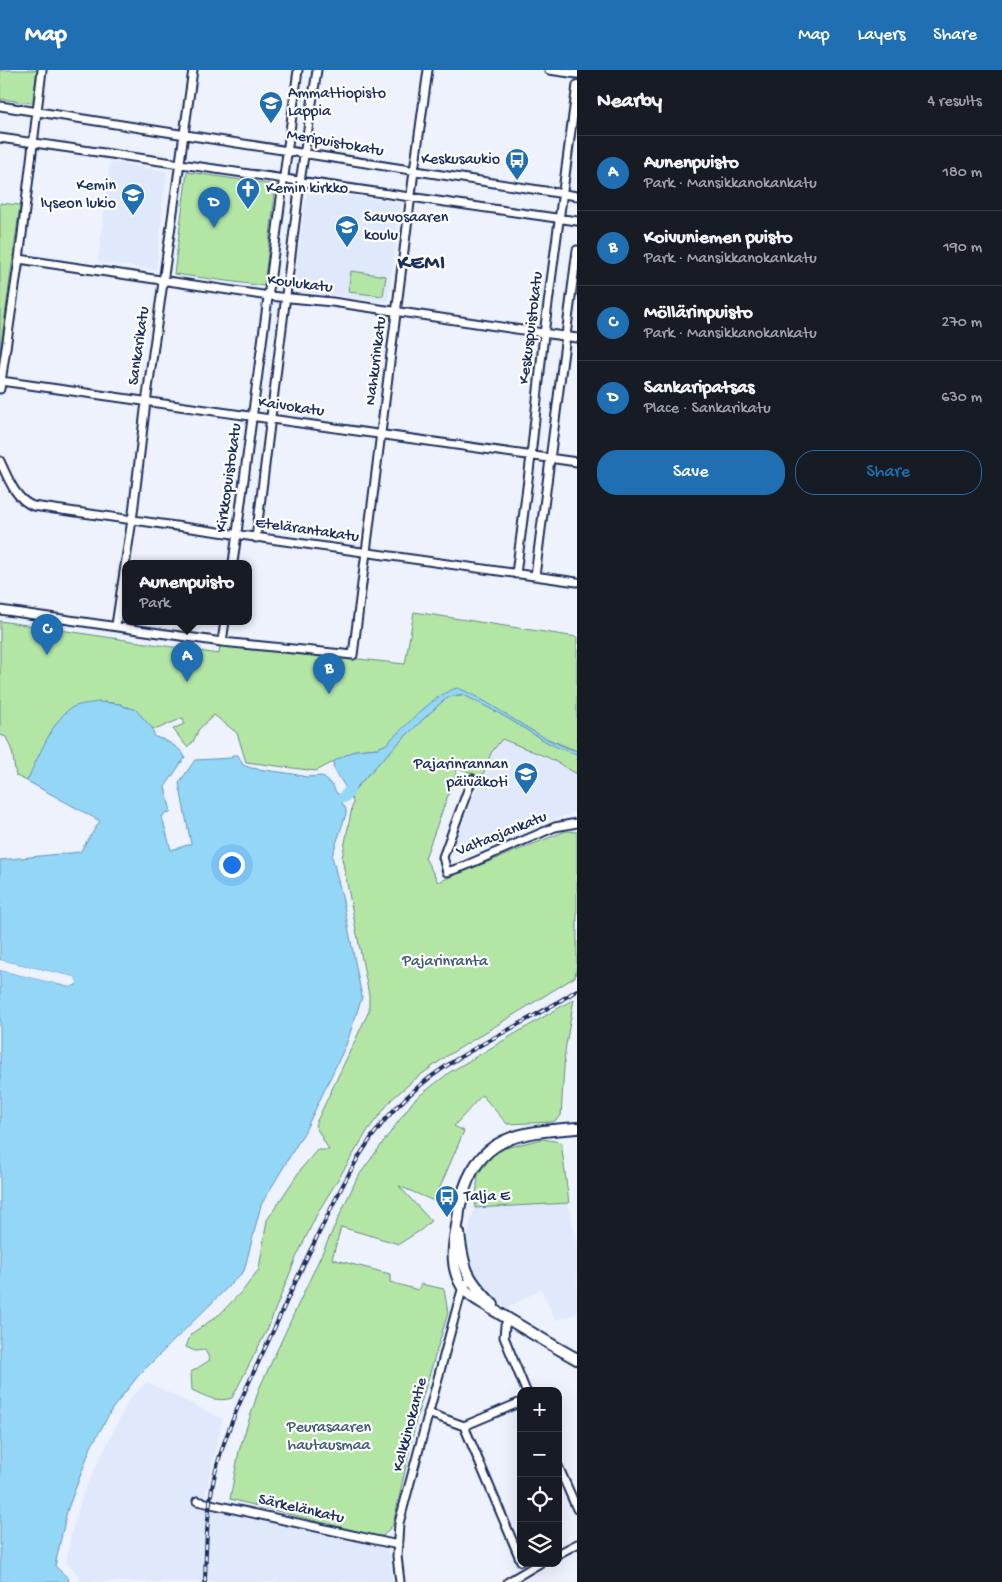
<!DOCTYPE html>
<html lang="en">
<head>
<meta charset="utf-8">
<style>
  :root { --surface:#171b24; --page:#242831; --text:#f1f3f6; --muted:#9ea1a6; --line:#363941; --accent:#1f6fb2 }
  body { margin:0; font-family:"Gochi Hand",sans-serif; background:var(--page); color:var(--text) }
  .controls { position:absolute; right:15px; bottom:15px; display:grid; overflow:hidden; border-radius:10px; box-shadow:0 5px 20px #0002 }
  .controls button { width:45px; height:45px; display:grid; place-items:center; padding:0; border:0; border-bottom:1px solid var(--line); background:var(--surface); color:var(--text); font:25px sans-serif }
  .you { position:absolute; left:231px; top:794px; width:18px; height:18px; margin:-12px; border:4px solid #fff; border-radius:50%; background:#1a73e8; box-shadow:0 0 0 8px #1a73e833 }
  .badge { display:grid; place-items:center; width:32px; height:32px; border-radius:50%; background:var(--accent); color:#fff; font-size:16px; font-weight:700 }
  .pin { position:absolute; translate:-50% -41px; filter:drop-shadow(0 1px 2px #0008) }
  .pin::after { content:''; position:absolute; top:26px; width:18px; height:15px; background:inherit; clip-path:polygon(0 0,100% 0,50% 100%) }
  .popup { position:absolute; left:122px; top:490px; width:130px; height:65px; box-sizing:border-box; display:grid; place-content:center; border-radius:10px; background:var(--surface); filter:drop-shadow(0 1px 4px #0005); font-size:16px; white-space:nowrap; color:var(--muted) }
  .popup b { font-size:19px; color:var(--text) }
  .popup::after { content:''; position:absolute; left:50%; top:100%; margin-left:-10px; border:10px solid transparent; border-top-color:var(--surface) }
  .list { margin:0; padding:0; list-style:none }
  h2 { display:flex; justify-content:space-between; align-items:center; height:65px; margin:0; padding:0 20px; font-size:21px }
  h2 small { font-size:16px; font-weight:400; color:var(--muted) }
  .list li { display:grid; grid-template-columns:32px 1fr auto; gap:15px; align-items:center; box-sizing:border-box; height:75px; padding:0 20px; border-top:1px solid var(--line) }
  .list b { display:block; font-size:19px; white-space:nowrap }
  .list p { margin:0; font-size:16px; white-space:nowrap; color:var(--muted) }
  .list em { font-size:16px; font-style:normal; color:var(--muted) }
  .actions { display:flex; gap:10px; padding:15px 20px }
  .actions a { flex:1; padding:11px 0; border:1px solid var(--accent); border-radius:20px; text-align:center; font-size:18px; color:var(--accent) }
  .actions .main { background:var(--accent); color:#fff }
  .icon { flex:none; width:28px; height:28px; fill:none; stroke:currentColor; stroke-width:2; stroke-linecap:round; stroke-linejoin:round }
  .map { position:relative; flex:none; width:577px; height:1512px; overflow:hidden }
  header { display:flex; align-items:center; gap:30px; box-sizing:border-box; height:70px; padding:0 25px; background:var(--accent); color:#fff }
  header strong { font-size:24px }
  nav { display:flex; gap:28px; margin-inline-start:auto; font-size:18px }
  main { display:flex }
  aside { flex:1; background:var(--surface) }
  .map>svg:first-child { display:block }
</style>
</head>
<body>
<header>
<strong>Map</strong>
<nav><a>Map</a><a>Layers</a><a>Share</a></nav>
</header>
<main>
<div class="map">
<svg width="577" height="1512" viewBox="0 0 577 1512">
  <rect width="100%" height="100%" fill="#edf2fd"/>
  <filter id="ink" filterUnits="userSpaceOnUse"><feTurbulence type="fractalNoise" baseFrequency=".02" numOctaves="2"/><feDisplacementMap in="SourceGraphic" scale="10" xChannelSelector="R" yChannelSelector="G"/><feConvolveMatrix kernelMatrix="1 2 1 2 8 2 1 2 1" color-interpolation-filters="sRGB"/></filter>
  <g filter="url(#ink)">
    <path fill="#e0e9fc" d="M110 92 167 101 156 200 98 192Z
      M307 120 401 133 388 232 293 220Z
      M502 669 549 688 577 704V742L550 751 461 787 455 785 452 779 491 683Z
      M569 1133 577 1178V1244L555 1250 541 1219 506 1239 477 1209 467 1177 470 1151 475 1138Z
      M147 1312 223 1349 203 1436 386 1478 390 1487 393 1512H78L80 1507 66 1492 71 1464 83 1423 129 1329Z"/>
    <path fill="#b3e5a5" stroke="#678a82" d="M0 0H37L33 32 31 33 0 29Z
      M187 102 276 115 264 216 174 204Z
      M0 133 20 135 0 283Z
      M351 201 386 206 383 226 348 222Z
      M414 542 577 567V681L541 666 465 621 437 628 385 675 378 678 356 680 316 701 246 692 237 663 214 645 199 659 193 672 187 677 173 659 184 654 183 648 157 659 152 658 129 637H125L120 634 104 632 52 660 27 711 16 706 12 681 6 667 0 665V551L219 584 220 574 405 594Z
      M460 625H464C477 632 490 638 502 645 527 659 549 677 577 684V704L549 688 502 669 491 683 482 707 458 698 425 788 438 812 566 761 577 762V893L575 907 447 986 415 1009 392 1029 368 1060 318 1142 296 1188 267 1260 232 1328C217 1333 205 1326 192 1320L191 1302 210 1290 205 1280 195 1281 186 1277 191 1264 220 1244 244 1219 259 1199 267 1150 301 1099 317 1080H329L315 1055 369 941V925L342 788 353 732 350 725C379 691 410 661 443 631L449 627Z
      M574 929 565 981 561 1046 553 1052 507 1054 482 1025 454 1056 464 1061 434 1131 399 1116 431 1151 421 1160 399 1174 341 1157 332 1189 390 1204V1212L418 1220 421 1214 444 1219 448 1243 417 1346 393 1455 383 1466H375L230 1429 239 1381 259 1319 357 1108 414 1030 450 1002Z
      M542 1069 561 1072 569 1133 475 1138 478 1104 497 1080Z"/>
    <path fill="#94d6f6" stroke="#6493b9" d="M458 618C499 635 533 668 577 681V684C549 677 527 659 502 645 490 638 477 632 464 625 456 624 449 627 443 631 410 661 379 691 350 725L333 697 334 691 356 680 378 678 385 675C402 660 437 621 458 618Z
      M100 632 120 634 125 637 135 639 152 658 155 667C165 669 181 678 185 687L165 717 171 742 165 743 162 747 171 780 191 774 179 713 195 690 232 688V685H238L243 695 251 698 293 704 306 707 322 706 333 716 337 724 344 725 345 728 342 733 346 739V744L332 786 343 831 362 927 346 975 305 1061 261 1135 244 1201 138 1306 112 1339 91 1377 67 1441 55 1496 69 1509 68 1512H0V900L71 917 76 915 75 907 0 890V790L80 782 100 751 27 711C36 692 54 646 73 637 80 634 91 633 100 632Z"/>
    <path fill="#edf2fd" d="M0 890 75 907 77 913 71 917 0 900V898L71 914 75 912 73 910 0 893Z"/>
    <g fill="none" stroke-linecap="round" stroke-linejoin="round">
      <path stroke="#94d6f6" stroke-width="12" d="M344 727 349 722"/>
      <g stroke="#1b2f5e" stroke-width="11">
        <path id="minor" d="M549 0 577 4
          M0 36 577 126
          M0 68 577 151
          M19 189 269 226 332 232 577 268
          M1 311 577 392
          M0 319 19 189 42 0
          M0 391C8 408 15 429 33 436L577 512
          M256 468 300 112 317 0
          M233 493 298 0
          M516 504 531 386 544 264 577 15
          M535 506 577 180
          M0 540 222 572 353 585 414 101 428 0
          M116 555 133 443 145 340 193 0
          M222 572 225 551
          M472 709 443 787 447 802 462 797 555 757 577 753
          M508 1249 505 1256 504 1267 526 1321
          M428 1343 464 1356 521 1491
          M464 1356 521 1332
          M558 1396 577 1439
          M197 1431 398 1475
          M558 1484 577 1474
          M400 1512 397 1486 399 1453 458 1234 463 1217 470 1210
          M508 1512 540 1493"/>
      </g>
      <g stroke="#1b2f5e" stroke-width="14">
        <path id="secondary" d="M577 1058C519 1062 476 1066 461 1131 459 1137 459 1143 458 1150 454 1172 449 1195 462 1216 469 1227 482 1232 492 1239 520 1256 548 1273 577 1289
          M459 1163C463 1199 467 1209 493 1235"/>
      </g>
      <use href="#minor" stroke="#fff" stroke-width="7"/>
      <use href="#secondary" stroke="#fff" stroke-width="10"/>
      <g stroke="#1b2f5e" stroke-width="4">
        <path id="rail" d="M205 1512C206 1475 207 1439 215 1403 228 1352 253 1304 275 1257 291 1221 307 1186 325 1151 347 1105 370 1060 408 1026 457 980 522 957 577 920"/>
      </g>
      <use href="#rail" stroke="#fff" stroke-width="2" stroke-dasharray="5.5" stroke-linecap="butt"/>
    </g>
  </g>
  <defs>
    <g id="school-pin" transform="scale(1.25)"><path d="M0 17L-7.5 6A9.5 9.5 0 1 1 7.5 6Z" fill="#1f6fb2" stroke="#fff"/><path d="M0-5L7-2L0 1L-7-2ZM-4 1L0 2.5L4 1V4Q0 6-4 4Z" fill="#fff"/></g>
    <g id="bus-pin" transform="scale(1.25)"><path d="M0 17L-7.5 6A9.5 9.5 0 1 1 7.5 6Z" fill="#1f6fb2" stroke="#fff"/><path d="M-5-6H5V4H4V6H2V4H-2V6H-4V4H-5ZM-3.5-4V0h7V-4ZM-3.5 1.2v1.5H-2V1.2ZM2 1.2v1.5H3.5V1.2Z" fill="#fff"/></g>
    <g id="church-pin" transform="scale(1.25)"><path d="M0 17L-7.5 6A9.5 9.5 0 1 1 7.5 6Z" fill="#1f6fb2" stroke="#fff"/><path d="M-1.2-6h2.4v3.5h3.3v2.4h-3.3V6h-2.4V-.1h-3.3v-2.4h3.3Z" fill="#fff"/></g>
  </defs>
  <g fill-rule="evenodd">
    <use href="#school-pin" x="271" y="33"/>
    <use href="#bus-pin" x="517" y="90"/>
    <use href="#church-pin" x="248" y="119"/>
    <use href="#school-pin" x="133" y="125"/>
    <use href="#school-pin" x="347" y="157"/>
    <use href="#school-pin" x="526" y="704"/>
    <use href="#bus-pin" x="447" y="1127"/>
  </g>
  <g text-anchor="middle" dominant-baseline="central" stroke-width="4.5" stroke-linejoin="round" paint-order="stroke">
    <g font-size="16" fill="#1b2f5e" stroke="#fff" text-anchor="start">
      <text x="288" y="24">Ammattiopisto<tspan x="288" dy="18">Lappia</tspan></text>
      <text x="500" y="90" text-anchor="end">Keskusaukio</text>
      <text x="116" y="116" text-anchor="end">Kemin<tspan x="116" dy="18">lyseon lukio</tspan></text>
      <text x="266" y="119">Kemin kirkko</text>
      <text x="364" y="148">Sauvosaaren<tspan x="364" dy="18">koulu</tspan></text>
      <text x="508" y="695" text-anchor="end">Pajarinrannan<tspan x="508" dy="18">päiväkoti</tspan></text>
      <text x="464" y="1127">Talja E</text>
    </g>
    <g font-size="16" fill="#1b2f5e" stroke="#fff">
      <text transform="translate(335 74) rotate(10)">Meripuistokatu</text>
      <text transform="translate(300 215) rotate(7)">Koulukatu</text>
      <text transform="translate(532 258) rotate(-83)">Keskuspuistokatu</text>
      <text transform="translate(140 276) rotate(-82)">Sankarikatu</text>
      <text transform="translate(377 291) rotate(-83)">Nahkurinkatu</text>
      <text transform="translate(291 338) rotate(8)">Kaivokatu</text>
      <text transform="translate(230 408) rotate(-82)">Kirkkopuistokatu</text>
      <text transform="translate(307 461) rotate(8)">Etelärantakatu</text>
      <text transform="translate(502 765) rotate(-22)">Valtaojankatu</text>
      <text transform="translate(411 1355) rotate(-75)">Kalkkinokantie</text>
      <text transform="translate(301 1440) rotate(13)">Särkelänkatu</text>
    </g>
    <g font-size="16" fill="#415c70" stroke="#fff">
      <text x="445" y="892">Pajarinranta</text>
      <text x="329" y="1358">Peurasaaren<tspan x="329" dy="18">hautausmaa</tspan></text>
    </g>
    <g font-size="21" font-weight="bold" letter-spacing="1" fill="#1b2f5e" stroke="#fff">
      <text x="422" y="194">KEMI</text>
    </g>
  </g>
</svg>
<div class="controls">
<button>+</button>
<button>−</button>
<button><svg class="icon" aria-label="locate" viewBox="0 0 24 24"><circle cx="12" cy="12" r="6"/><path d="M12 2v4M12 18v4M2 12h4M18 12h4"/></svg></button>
<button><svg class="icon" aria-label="layers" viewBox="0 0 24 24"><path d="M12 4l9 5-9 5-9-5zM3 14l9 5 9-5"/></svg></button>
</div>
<div class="you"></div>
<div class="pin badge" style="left:187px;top:612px">A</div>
<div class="popup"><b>Aunenpuisto</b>Park</div>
<div class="pin badge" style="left:329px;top:624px">B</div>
<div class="pin badge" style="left:47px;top:585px">C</div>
<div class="pin badge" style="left:214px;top:158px">D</div>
</div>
<aside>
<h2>Nearby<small>4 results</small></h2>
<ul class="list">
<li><span class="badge">A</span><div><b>Aunenpuisto</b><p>Park · Mansikkanokankatu</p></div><em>180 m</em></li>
<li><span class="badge">B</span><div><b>Koivuniemen puisto</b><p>Park · Mansikkanokankatu</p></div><em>190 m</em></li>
<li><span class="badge">C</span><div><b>Möllärinpuisto</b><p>Park · Mansikkanokankatu</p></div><em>270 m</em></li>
<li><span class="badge">D</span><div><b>Sankaripatsas</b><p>Place · Sankarikatu</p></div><em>630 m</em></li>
</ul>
<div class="actions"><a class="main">Save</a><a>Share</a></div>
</aside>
</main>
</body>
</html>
